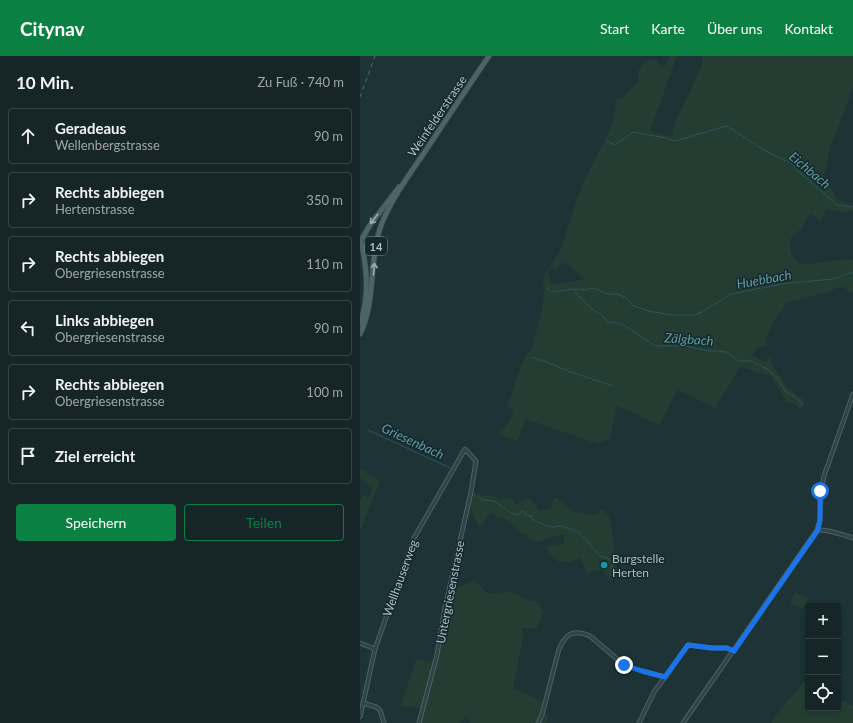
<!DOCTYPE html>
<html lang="de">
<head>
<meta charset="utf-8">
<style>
  :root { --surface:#162628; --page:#1f2e30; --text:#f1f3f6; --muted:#9ea5a8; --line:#354345; --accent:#0b8043 }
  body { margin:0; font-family:Lato,sans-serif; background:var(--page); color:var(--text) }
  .controls { position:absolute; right:12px; bottom:12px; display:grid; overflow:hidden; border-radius:4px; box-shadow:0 2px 6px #0003 }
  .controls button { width:36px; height:36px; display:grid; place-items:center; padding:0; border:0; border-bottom:1px solid var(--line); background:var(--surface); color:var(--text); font:20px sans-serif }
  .stop { position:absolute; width:12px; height:12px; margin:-9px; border:3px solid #1a73e8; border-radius:50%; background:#fff }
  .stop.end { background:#1a73e8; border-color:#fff; box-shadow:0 1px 4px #0008 }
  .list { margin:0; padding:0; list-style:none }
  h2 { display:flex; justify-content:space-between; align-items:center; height:52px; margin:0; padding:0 16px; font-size:17px }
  h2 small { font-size:13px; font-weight:400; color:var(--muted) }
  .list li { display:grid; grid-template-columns:26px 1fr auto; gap:12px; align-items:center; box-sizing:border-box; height:56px; margin:0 8px 8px; padding:0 8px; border:1px solid var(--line); border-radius:4px }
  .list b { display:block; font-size:15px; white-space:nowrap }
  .list p { margin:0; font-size:13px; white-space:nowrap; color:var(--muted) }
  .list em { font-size:13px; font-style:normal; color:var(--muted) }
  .actions { display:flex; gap:8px; padding:12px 16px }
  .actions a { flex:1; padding:9px 0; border:1px solid var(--accent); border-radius:4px; text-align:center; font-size:14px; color:var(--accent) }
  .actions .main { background:var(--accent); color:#fff }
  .icon { flex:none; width:22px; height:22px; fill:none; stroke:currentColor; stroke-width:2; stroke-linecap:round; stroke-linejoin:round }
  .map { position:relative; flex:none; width:493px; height:667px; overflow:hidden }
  header { display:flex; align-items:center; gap:24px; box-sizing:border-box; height:56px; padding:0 20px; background:var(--accent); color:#fff }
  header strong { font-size:19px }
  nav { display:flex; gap:22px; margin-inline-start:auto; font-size:14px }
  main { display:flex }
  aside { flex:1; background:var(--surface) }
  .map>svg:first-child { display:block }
</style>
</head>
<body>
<header>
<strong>Citynav</strong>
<nav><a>Start</a><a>Karte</a><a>Über uns</a><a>Kontakt</a></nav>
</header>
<main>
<aside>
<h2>10 Min.<small>Zu Fuß · 740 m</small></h2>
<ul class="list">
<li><svg class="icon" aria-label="ahead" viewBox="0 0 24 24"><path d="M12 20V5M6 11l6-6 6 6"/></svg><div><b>Geradeaus</b><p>Wellenbergstrasse</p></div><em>90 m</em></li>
<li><svg class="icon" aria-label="right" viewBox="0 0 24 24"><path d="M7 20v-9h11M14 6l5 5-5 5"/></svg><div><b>Rechts abbiegen</b><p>Hertenstrasse</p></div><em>350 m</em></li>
<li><svg class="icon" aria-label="right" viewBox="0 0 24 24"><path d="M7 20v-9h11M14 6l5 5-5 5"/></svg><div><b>Rechts abbiegen</b><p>Obergriesenstrasse</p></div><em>110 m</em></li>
<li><svg class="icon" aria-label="left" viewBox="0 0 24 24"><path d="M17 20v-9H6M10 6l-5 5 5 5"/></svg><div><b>Links abbiegen</b><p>Obergriesenstrasse</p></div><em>90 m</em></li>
<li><svg class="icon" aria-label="right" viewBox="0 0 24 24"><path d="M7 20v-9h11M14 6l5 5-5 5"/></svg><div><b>Rechts abbiegen</b><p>Obergriesenstrasse</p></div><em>100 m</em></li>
<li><svg class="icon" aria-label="arrive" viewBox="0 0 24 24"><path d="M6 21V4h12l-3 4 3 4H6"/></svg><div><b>Ziel erreicht</b></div></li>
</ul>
<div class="actions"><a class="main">Speichern</a><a>Teilen</a></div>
</aside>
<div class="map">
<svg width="493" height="667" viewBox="0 0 493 667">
  <rect width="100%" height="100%" fill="#1d3336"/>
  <path fill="#243d32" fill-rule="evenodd" d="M310 0H317L290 75 312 81 315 67 341 11 343 0H493V32L471 89 464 120 477 143 493 149V155C485 158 473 156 466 152L460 167 456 161 450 157 442 172 431 182C428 193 431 207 445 208 452 209 461 205 468 205 476 204 485 205 493 203V236L492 237 483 231H479L465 237 428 246 420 256 411 270 405 285 407 290 398 291 392 299 401 304 407 306 409 301H412L410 306 428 332 445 345 442 353 426 345 411 320 380 311 355 352 318 334 299 369 257 349 250 383 238 388 166 363 157 385 139 378 149 367 154 354 147 351 162 306 172 292 183 250 184 233 183 224 185 218 201 193 217 142 225 123 247 80 253 64 257 44 264 40 279 25 278 15 287 5 296 3 303 12ZM203 206 225 223 192 229 189 226 191 222 187 220 191 212 195 214Z
    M0 412 20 425 0 476V444L3 439 10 441 12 431 0 422Z
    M112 435 122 440H135L139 443H144L147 441 153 443 156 449 167 442 171 443 179 455 190 453 193 446V443L197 442 200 445H202L213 456 222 457 227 459 231 458 236 459 238 455 243 454 249 460 252 474 257 517 250 524 243 515 226 516 220 501 210 506H199L184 491 204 487 203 479 193 480 178 486 171 483 159 475 146 463 138 462 133 457 128 458 124 467 121 470 119 469C110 460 110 447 112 435Z
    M114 524 128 538 152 535 168 545H175L184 555 176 573 162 572 163 582 153 632 184 646 185 658 188 659V663L186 667H110L107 660 99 667H61L90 547 95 533Z
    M435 536 449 543 443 553 430 547Z
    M56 603 75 607 62 652 41 650Z
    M444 626 448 628V652H478V643L493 650V667H411L415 660Z"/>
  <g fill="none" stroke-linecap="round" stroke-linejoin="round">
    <path stroke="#2b545b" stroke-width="1" d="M308 83 315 85 366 70 395 88
      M247 85 255 89 273 76 306 82
      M396 89 411 98 431 107 438 115 477 149 492 151
      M186 232 192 236 213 233 226 234 232 232 248 238H258L266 242 272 249 288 255 311 259H335L342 256 371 238 422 228 473 223 493 216
      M213 233C219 241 225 247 232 253 239 257 243 259 247 266L258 267 267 271 295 290H325L349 295H359L367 296 378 305H391L409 314 418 323 424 334 439 344 443 349
      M172 301 182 305H185L205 314 253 330
      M8 374 90 412
      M113 438 115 440
      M118 441 123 444 134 445 151 457 158 459 163 455 166 459 171 460 172 463C178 466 185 470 192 471 195 472 198 469 201 470 204 471 217 475 219 477 227 483 232 493 240 500L247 502 252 506V518"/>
    <g stroke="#4d6165" stroke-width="5">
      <path id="minor" d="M457 474 460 464 461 435 464 420 493 338
        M0 587 15 593
        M3 647 16 651 20 654 24 667
        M0 661 15 593 54 482 105 393 116 405 111 436 85 552 77 599 59 667
        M178 667 182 659 199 593C206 577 214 573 230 580L264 609 282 615 305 621 328 589 352 592H367L374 595
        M279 667 294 636 305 621
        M323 667 457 474C469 473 482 479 493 482"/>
    </g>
    <g stroke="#3c5053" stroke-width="6">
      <path id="primary" d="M0 186 10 169 39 131
        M0 268C9 242 8 217 2 190
        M0 278C17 243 8 203 22 167 32 142 49 119 64 97 86 64 107 32 129 0"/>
    </g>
    <use href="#minor" stroke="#304447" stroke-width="3"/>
    <use href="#primary" stroke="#4d6467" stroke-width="4.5"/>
    <path stroke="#516a6f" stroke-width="1" stroke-dasharray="4 4" stroke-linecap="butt" d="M0 41 15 0"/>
    <g stroke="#3c5053" stroke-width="6" stroke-linecap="butt">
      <path id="primary-bridge" d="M0 184 2 190"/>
    </g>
    <use href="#primary-bridge" stroke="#4d6467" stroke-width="4.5"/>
  </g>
  <defs><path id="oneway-shaft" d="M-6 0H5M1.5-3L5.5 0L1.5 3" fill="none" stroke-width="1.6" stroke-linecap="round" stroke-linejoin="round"/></defs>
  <g stroke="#97aeb2">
    <use href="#oneway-shaft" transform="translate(14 163) rotate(128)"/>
    <use href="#oneway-shaft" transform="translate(14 213) rotate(-85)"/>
  </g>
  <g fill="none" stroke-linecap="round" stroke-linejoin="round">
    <path stroke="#1a73e8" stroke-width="5" d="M264 609 282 615 305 621 328 589 352 592H367L374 595 458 474 460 464V435"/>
  </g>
  <circle fill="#0f9aa8" stroke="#16282b" stroke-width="1.5" cx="244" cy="509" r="4"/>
  <g text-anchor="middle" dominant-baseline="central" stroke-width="3" stroke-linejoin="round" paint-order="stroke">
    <rect fill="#16282b" stroke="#7d9297" stroke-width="1" x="5" y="181" width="22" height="18" rx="3"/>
    <g font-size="11" font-weight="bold" fill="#a9c0c5">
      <text x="16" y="190">14</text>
    </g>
    <g font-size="12" fill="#a9c0c5" stroke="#16282b">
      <text transform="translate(77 60) rotate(-56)">Weinfelderstrasse</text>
      <text transform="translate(40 522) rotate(-70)">Wellhauserweg</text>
      <text transform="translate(90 536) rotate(-79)">Untergriesenstrasse</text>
    </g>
    <g font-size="12" fill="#a9c0c5" stroke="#16282b" text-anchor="start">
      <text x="252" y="502">Burgstelle<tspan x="252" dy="14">Herten</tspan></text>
    </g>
    <g font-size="13" font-style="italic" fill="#5e9ea8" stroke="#16282b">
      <text transform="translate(450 114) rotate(40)">Eichbach</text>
      <text transform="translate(404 223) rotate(-10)">Huebbach</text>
      <text transform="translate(329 283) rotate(4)">Zälgbach</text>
      <text transform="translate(53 385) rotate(25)">Griesenbach</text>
    </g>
  </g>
</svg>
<div class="controls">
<button>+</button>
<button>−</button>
<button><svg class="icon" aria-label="locate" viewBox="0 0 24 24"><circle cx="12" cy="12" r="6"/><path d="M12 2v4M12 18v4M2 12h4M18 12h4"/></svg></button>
</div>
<div class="stop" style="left:460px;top:435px"></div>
<div class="stop end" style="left:264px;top:609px"></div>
</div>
</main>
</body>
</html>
